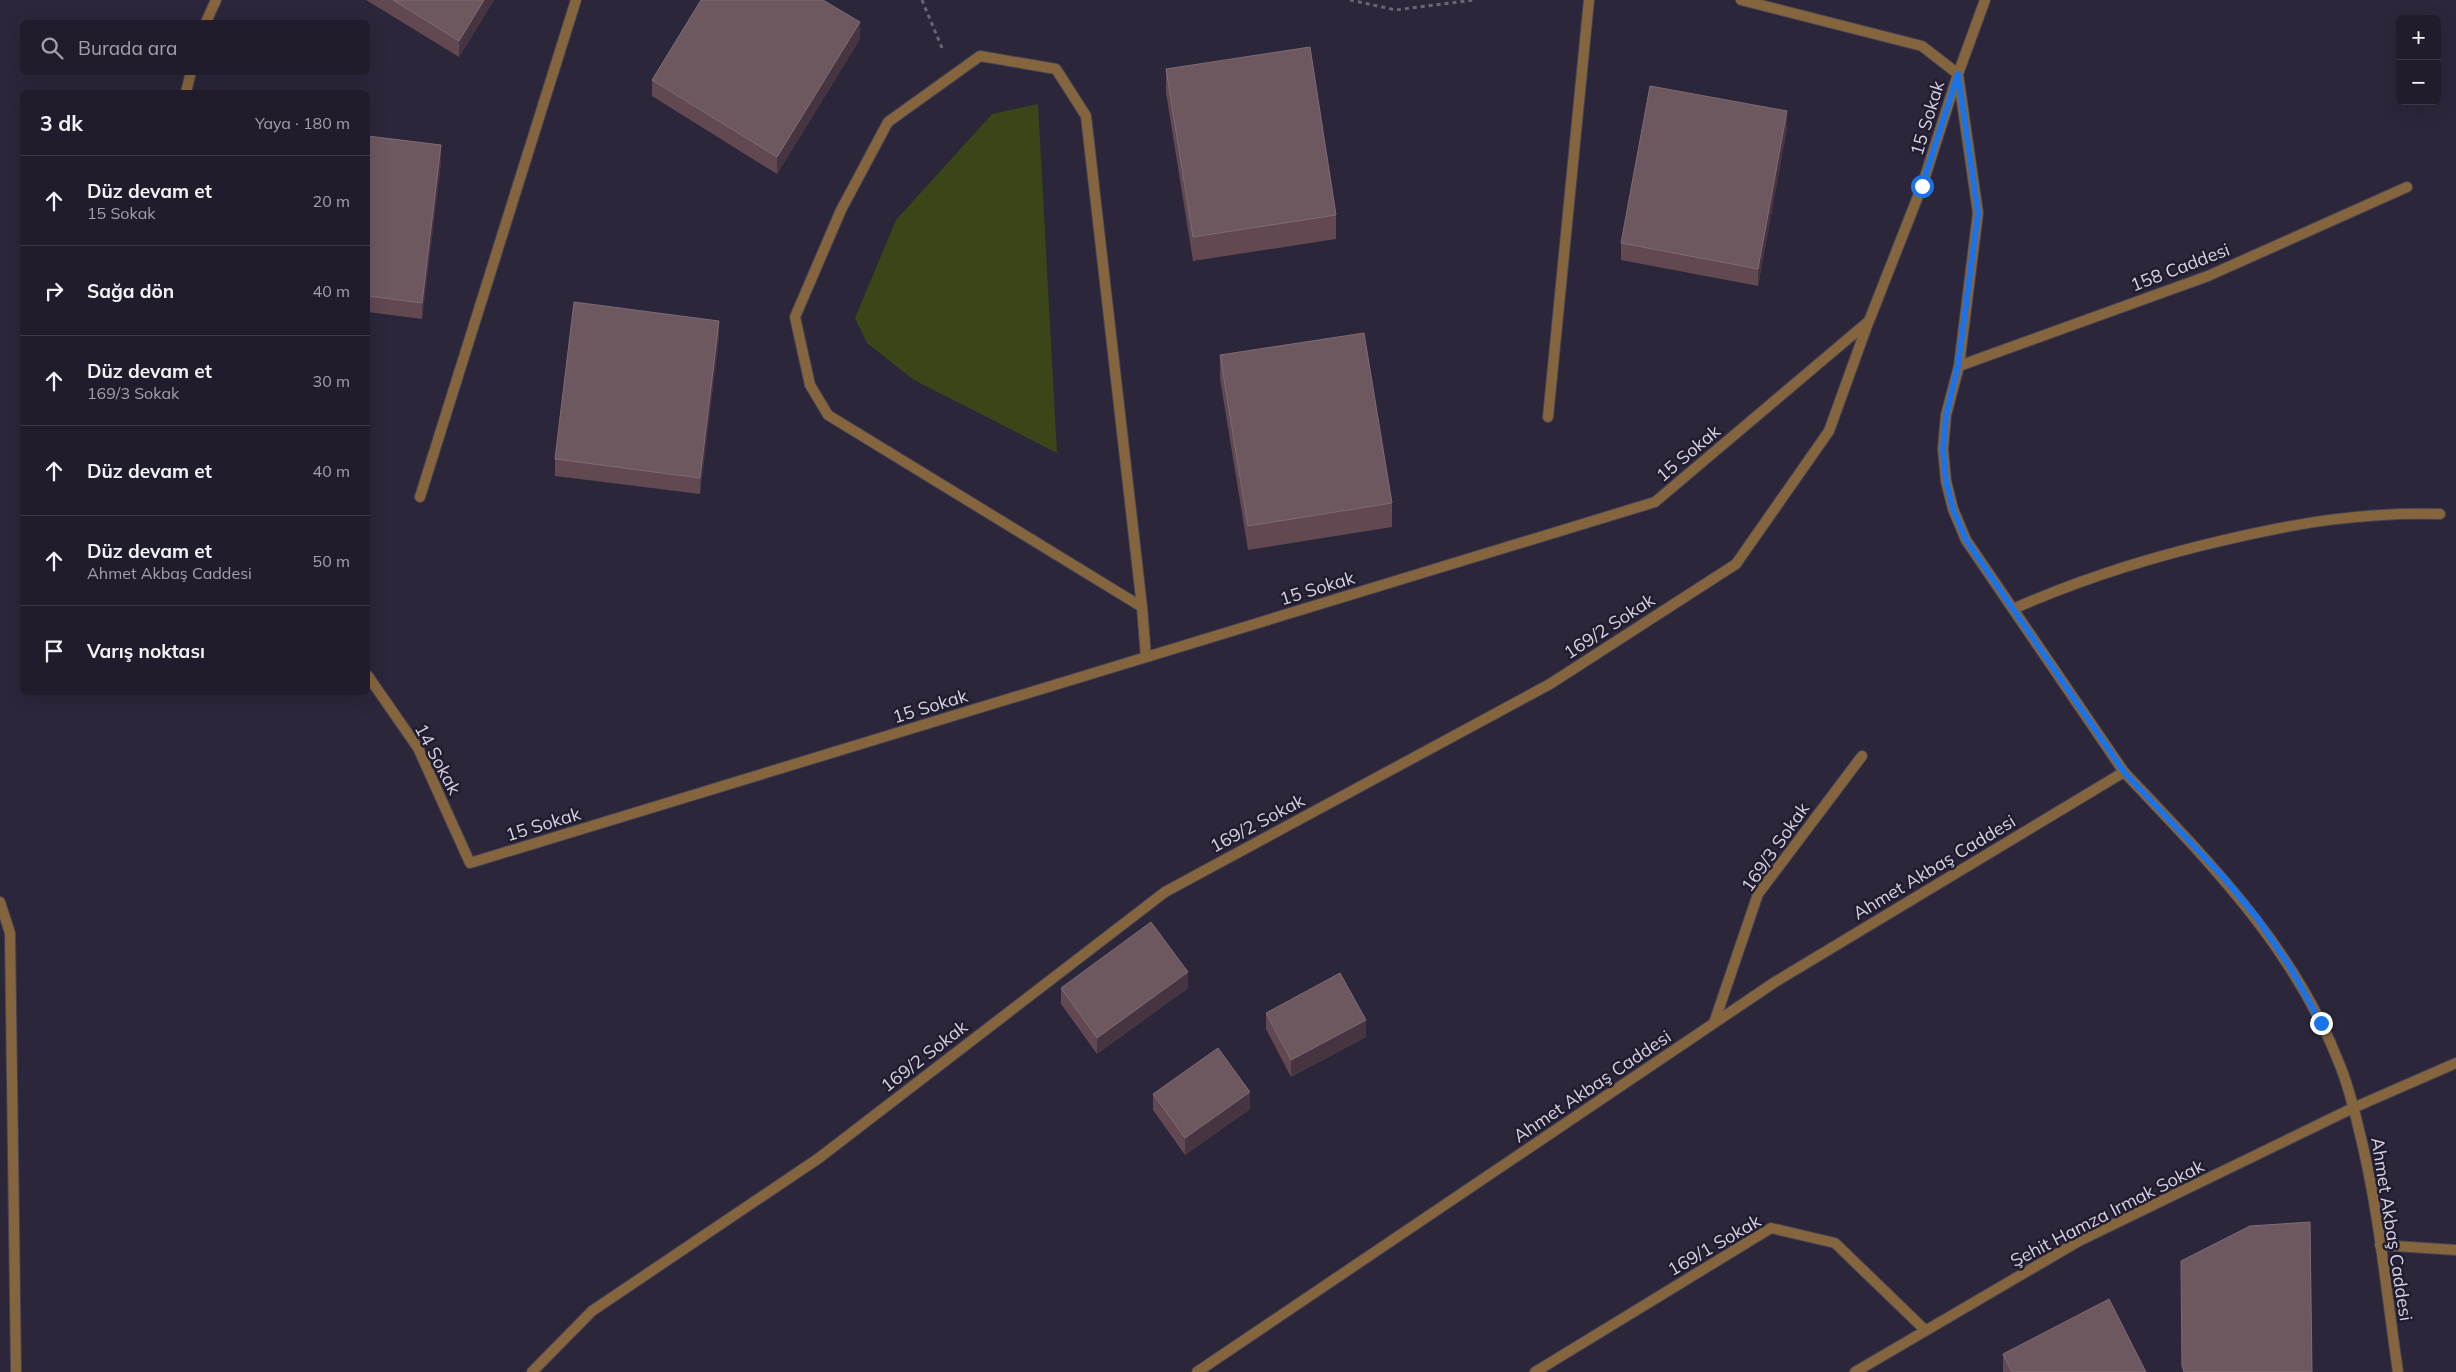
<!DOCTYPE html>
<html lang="tr">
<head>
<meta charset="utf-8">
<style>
  :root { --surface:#201c2c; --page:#2d2938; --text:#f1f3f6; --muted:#a2a1a9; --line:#3d3a48 }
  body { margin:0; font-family:Mulish,sans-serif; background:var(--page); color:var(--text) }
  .controls { position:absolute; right:15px; top:15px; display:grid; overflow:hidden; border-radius:8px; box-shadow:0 5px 20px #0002 }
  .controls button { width:45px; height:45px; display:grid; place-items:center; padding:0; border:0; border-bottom:1px solid var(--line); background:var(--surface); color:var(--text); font:25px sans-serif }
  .stop { position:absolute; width:15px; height:15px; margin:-11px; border:4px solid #1a73e8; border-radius:50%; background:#fff }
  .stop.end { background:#1a73e8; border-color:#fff; box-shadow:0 1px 5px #0008 }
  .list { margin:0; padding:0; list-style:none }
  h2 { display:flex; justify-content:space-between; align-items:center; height:65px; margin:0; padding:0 20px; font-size:21px }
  h2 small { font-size:16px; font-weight:400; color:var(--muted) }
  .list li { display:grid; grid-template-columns:32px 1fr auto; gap:15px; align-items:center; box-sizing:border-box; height:90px; padding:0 20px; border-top:1px solid var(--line) }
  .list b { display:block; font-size:19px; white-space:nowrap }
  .list p { margin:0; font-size:16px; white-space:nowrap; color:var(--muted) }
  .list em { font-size:16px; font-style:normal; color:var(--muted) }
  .icon { flex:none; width:28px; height:28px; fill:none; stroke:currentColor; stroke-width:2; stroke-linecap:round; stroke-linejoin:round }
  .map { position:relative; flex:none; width:2456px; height:1372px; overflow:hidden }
  .search { position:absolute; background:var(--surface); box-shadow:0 5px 20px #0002; left:20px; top:20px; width:350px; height:55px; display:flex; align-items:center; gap:12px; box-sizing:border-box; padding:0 18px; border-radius:8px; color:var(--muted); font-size:19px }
  .panel { position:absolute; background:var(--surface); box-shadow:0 5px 20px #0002; left:20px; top:90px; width:350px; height:605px; border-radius:8px }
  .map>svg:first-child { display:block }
</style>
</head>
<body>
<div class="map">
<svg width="2456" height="1372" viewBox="0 0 2456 1372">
  <rect width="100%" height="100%" fill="#2b263a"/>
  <path fill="#3b4618" d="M1038 104 1057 453 914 380 867 343 855 318 896 220 992 114Z"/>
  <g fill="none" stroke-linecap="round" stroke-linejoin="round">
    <g stroke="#464255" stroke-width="12">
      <path id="service" d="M2013 609C2083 578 2154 556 2229 539 2302 522 2365 512 2440 514
        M1714 1023 1758 894 1862 756
        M2353 1108 2456 1063"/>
    </g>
    <g stroke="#464255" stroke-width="12">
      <path id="minor" d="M1741 0 1922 46 1958 74 1978 213 1959 366 1946 415 1943 449 1946 481 1953 509 1966 540 2124 772
        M206 22 216 0
        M186 92 191 72
        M1959 366 2208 276 2407 187
        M1548 417 1589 0
        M420 497 576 0
        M1142 607 828 415 810 385 795 317 841 210 888 122 980 56 1056 69 1086 116 1142 607 1146 657
        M368 676 418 748 470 863 1655 502 1869 321 1922 186 1958 74 1985 0
        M2380 1245 2456 1250
        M532 1372 592 1311 819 1158 1165 892 1550 684 1736 564 1829 431 1868 323
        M1535 1372 1771 1228 1835 1243 1925 1330
        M1855 1372 2079 1241 2353 1108"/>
    </g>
    <g stroke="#464255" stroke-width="12">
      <path id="tertiary" d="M0 902 10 933 16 1372
        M1197 1372 1775 982 2124 772C2210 863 2295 947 2341 1068 2349 1088 2354 1109 2359 1130 2379 1209 2386 1291 2398 1372"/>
    </g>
    <path stroke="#696577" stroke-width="3" stroke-dasharray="4 4" stroke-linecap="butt" d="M922 0 942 48
      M1350 0 1396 10 1474 0"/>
    <use href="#service" stroke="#85653d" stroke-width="10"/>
    <use href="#minor" stroke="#85653d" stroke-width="10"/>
    <use href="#tertiary" stroke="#85653d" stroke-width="10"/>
  </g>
  <path fill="#614851" d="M366 0H494L459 57Z
    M860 39 777 174 652 96V80Z
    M1166 69 1336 215V239L1193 261 1166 93Z
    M1787 128 1758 286 1621 260V243Z
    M368 136 441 162 422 319 368 312Z
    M719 337 700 494 555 476V459Z
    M1220 355 1392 503V527L1248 550 1220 379Z
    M1061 988H1188L1097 1054 1061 1004Z
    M1266 1013 1366 1037 1291 1077 1266 1029Z
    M1153 1094 1250 1109 1185 1155 1153 1110Z
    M2003 1354 2146 1372H2003Z"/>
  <path fill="#463441" d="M484 0H494L459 57V41Z
    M860 22V39L777 174V157Z
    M1787 111V128L1758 286V269Z
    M441 145V162L422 319V303Z
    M719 321V337L700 494V478Z
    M1188 972V988L1097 1054V1038Z
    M1366 1020V1037L1291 1077V1060Z
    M1250 1092V1109L1185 1155V1138Z"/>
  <path fill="#6d5860" stroke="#7e6b74" d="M393 0H484L459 41Z
    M701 0H823L860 22 777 157 652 80Z
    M1310 47 1336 215 1193 237 1166 69Z
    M1650 86 1787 111 1758 269 1621 243Z
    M368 136 441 145 422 303 368 296Z
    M574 302 719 321 700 478 555 459Z
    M1364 333 1392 503 1248 526 1220 355Z
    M1151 922 1188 972 1097 1038 1061 988Z
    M1340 973 1366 1020 1291 1060 1266 1013Z
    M1218 1048 1250 1092 1185 1138 1153 1094Z
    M2310 1222 2312 1372H2184L2182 1366 2181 1261 2250 1226Z
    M2109 1299 2146 1372H2012L2003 1354Z"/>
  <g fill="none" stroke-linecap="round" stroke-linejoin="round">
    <path stroke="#1a73e8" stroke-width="6" d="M1922 186 1958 74 1978 213 1958 366 1946 416 1943 449 1946 481 1953 509 1966 540 2124 772 2224 878 2257 918 2290 967 2321 1023"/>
  </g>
  <g text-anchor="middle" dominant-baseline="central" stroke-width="5" stroke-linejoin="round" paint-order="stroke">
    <g font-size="18" fill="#d6d4e1" stroke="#211c30">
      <text transform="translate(1927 118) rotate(-73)">15 Sokak</text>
      <text transform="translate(2180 267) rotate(-21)">158 Caddesi</text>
      <text transform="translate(1688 453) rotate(-40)">15 Sokak</text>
      <text transform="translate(1317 588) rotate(-17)">15 Sokak</text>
      <text transform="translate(1609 626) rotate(-33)">169/2 Sokak</text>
      <text transform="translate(930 706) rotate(-17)">15 Sokak</text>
      <text transform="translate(438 759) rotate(62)">14 Sokak</text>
      <text transform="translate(1257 823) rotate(-28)">169/2 Sokak</text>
      <text transform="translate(543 824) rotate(-17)">15 Sokak</text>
      <text transform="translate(1775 847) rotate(-55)">169/3 Sokak</text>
      <text transform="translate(1934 867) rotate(-31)">Ahmet Akbaş Caddesi</text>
      <text transform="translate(924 1056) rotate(-38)">169/2 Sokak</text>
      <text transform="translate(1592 1086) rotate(-34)">Ahmet Akbaş Caddesi</text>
      <text transform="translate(2107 1213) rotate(-27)">Şehit Hamza Irmak Sokak</text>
      <text transform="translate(2392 1229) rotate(81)">Ahmet Akbaş Caddesi</text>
      <text transform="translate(1714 1245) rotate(-30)">169/1 Sokak</text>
    </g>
  </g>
</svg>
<div class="controls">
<button>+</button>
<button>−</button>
</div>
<div class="stop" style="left:1922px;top:186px"></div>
<div class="stop end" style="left:2321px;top:1023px"></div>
<div class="search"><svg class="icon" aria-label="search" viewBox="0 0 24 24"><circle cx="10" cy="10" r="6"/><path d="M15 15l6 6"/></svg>Burada ara</div>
<section class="panel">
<h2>3 dk<small>Yaya · 180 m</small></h2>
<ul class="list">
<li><svg class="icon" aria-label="ahead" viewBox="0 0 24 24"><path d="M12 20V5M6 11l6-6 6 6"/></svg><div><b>Düz devam et</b><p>15 Sokak</p></div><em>20 m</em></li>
<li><svg class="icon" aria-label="right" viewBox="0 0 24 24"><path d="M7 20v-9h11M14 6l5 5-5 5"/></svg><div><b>Sağa dön</b></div><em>40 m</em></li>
<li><svg class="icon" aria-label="ahead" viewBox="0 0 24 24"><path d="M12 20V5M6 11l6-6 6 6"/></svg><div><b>Düz devam et</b><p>169/3 Sokak</p></div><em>30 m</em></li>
<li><svg class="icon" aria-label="ahead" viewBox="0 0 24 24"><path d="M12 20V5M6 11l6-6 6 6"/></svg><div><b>Düz devam et</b></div><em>40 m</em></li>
<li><svg class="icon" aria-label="ahead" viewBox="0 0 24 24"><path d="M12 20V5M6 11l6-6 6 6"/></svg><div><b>Düz devam et</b><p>Ahmet Akbaş Caddesi</p></div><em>50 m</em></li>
<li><svg class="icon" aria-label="arrive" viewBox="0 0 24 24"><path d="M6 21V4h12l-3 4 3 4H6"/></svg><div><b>Varış noktası</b></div></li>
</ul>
</section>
</div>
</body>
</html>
